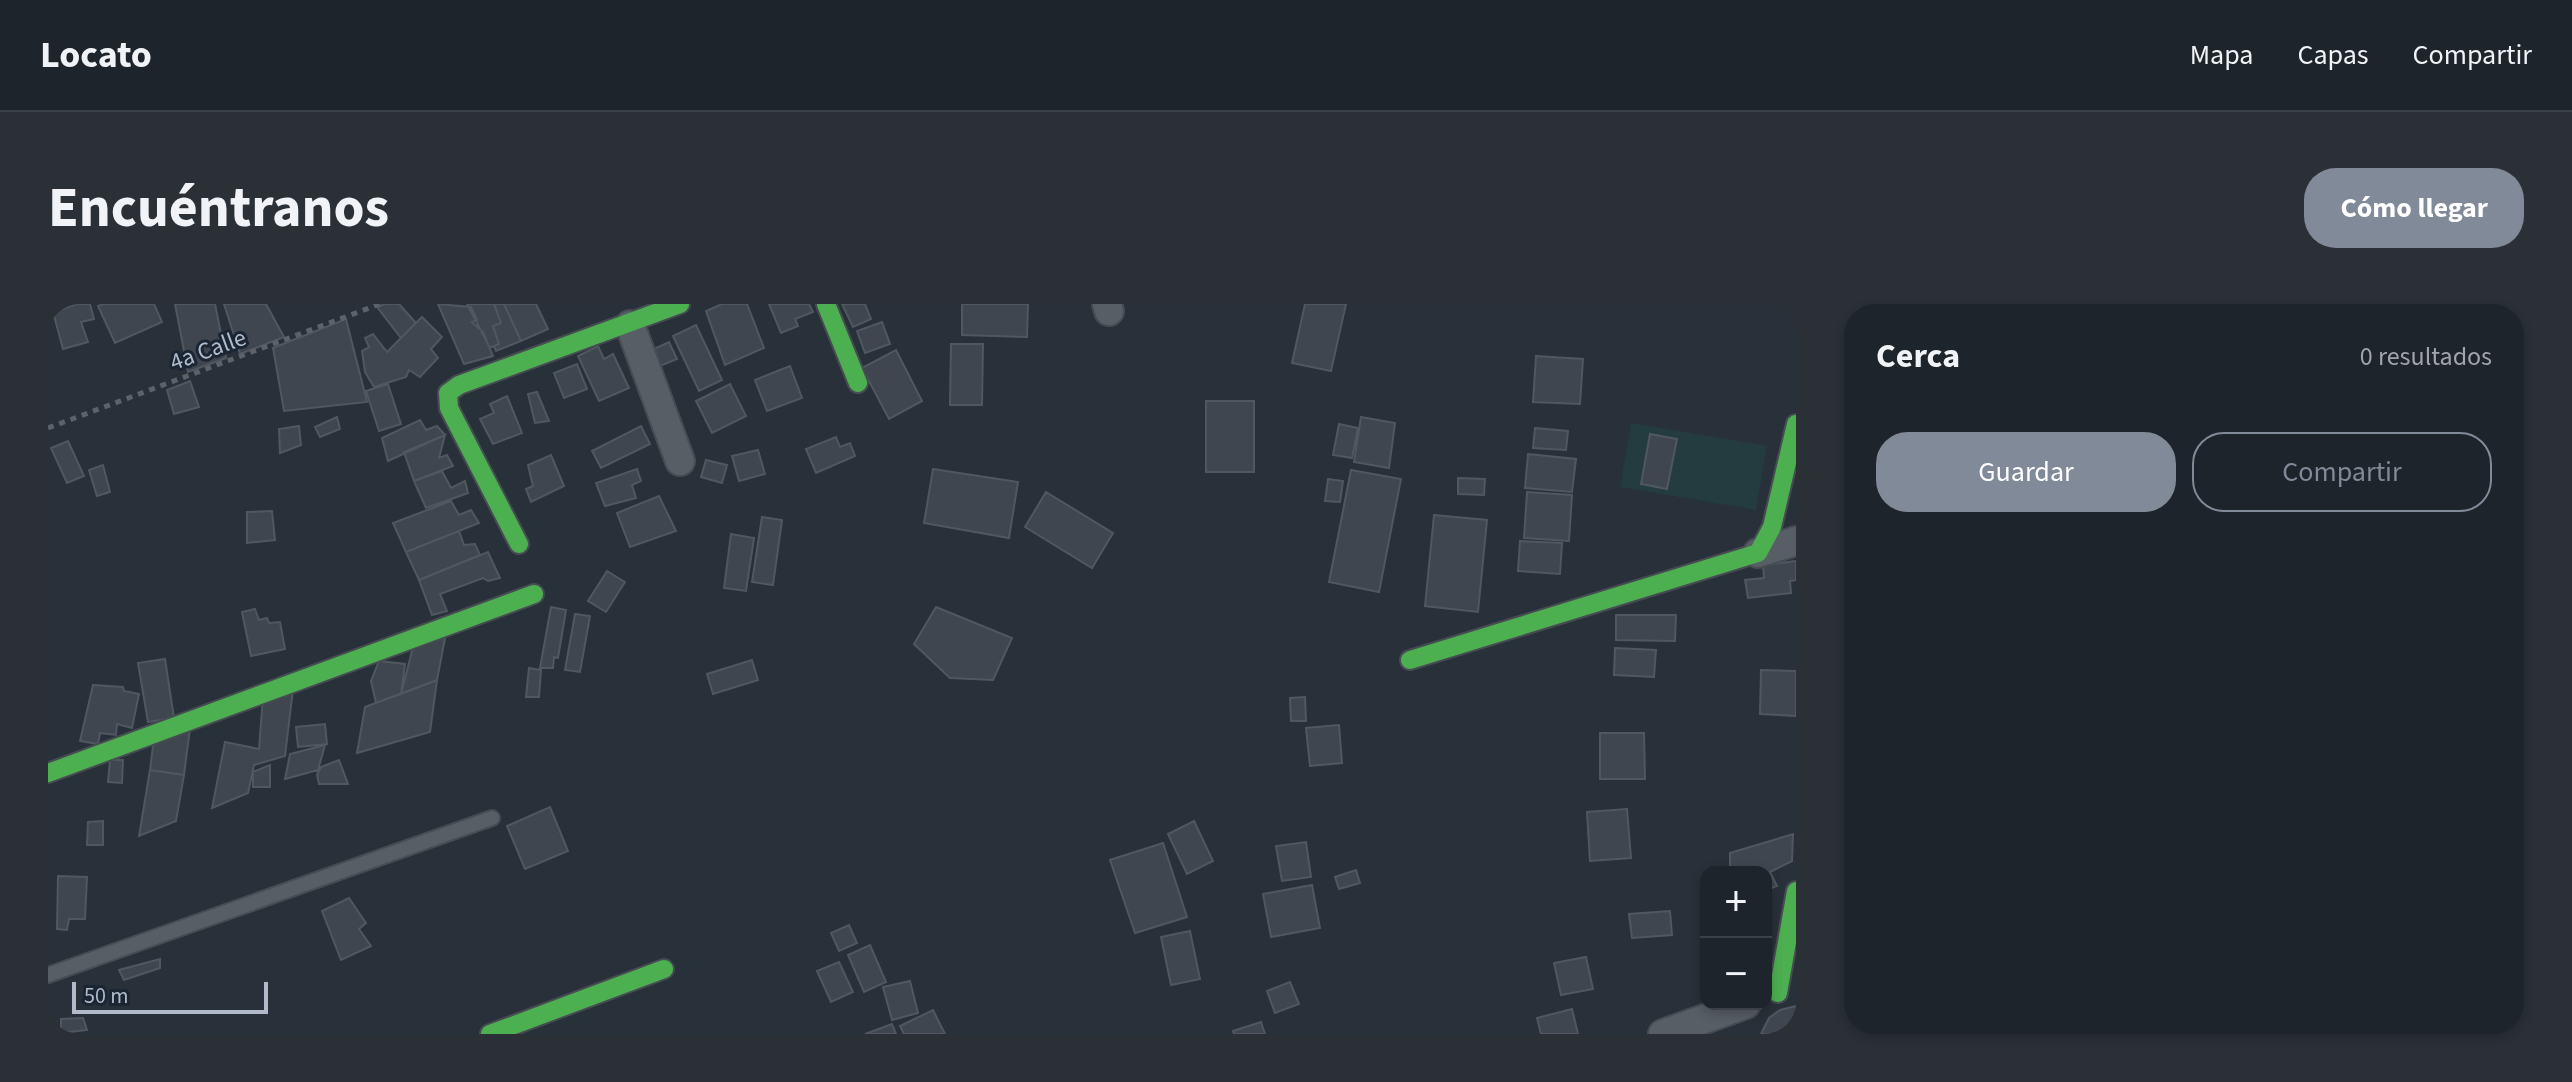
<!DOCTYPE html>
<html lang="es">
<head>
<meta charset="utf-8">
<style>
  :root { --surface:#1e242b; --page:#2b3037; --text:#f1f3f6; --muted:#a1a4a9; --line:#3c4147; --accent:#818a98 }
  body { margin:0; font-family:"Source Sans 3",sans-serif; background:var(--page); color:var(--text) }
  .controls { position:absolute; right:24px; bottom:24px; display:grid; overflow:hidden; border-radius:16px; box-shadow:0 4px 12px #0003 }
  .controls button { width:72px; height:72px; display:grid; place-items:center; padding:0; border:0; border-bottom:2px solid var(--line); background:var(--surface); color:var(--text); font:40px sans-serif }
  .scale { position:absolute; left:24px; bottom:20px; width:196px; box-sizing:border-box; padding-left:8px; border:4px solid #b1bbcb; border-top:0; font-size:22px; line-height:28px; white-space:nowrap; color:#b1bbcb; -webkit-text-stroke:6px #1b2634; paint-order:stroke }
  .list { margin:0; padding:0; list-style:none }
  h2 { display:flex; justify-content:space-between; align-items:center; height:104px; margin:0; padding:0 32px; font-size:34px }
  h2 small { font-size:26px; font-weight:400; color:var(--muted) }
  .actions { display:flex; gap:16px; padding:24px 32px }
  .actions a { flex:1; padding:18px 0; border:2px solid var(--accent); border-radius:32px; text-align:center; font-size:28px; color:var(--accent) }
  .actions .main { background:var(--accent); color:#fff }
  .map { position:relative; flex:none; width:1748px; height:730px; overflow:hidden; border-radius:32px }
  header { display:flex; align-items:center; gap:48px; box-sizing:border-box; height:112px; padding:0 40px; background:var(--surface); border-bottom:2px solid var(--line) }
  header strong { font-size:38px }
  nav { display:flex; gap:44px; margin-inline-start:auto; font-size:28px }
  .intro { display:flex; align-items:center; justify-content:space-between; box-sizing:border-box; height:192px; padding:0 48px }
  h1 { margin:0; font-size:56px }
  .button { padding:20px 36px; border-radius:32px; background:var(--accent); color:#fff; font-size:28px; font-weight:700 }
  main { display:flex; gap:48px; padding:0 48px }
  aside { flex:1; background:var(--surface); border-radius:32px; box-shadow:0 4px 12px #0003 }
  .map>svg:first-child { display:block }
</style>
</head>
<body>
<header>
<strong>Locato</strong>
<nav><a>Mapa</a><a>Capas</a><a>Compartir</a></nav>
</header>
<div class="intro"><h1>Encuéntranos</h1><a class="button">Cómo llegar</a></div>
<main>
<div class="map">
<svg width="1748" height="730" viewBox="0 0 1748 730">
  <rect width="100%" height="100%" fill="#283039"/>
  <path fill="#243c40" d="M1583 119 1719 142 1708 206 1572 183Z"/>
  <path fill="#40464f" stroke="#505761" stroke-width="2" d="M29 0H42L46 15 33 18 40 38 15 45 5 8Z
    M55 0H106L114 18 67 39 50 2Z
    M127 0H167L178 54 140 68Z
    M176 0H218L236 33 192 50Z
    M337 0H351L368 19 353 34 329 3Z
    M390 0 423 3 429 16 424 18 435 28 445 52 416 60Z
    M419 0H446L453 19 445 22 451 40 442 44Z
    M446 0H456L473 37 448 47 446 42 451 40 445 22 453 19Z
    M456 0H488L500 25 473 37Z
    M674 0H699L716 44 677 61 658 7Z
    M721 0H761L765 8 747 15 750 22 733 29Z
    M794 0H817L823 15 805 23Z
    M914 0H980L979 33 914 31Z
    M1257 0H1298L1283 67 1244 59Z
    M374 13 394 33 383 45 390 54 372 73 361 66 358 73 326 83 317 68 314 47 321 43 317 34 325 30 339 48Z
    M298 15 319 98 236 107 225 44Z
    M834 18 842 40 817 49 809 27Z
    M648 21 674 76 651 87 625 32Z
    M621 38 629 55 612 62 604 46Z
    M903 40H935L934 101H902Z
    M550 42 556 55 565 50 581 84 551 97 530 52Z
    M848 46 874 97 841 115 814 64Z
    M1488 52 1535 55 1532 100 1485 98Z
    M529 60 539 85 516 94 506 69Z
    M742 62 754 94 719 107 707 76Z
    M142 77 151 103 126 110 119 86Z
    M340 80 353 120 331 127 318 87Z
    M682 80 698 112 664 129 648 97Z
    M489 88 501 117 487 119 480 90Z
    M459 92 474 129 445 140 432 115 446 109 442 100Z
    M1158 97H1206V168H1158Z
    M289 113 292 125 272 133 267 123Z
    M1313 113 1347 119 1341 164 1306 158Z
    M372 116 378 126 389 122 397 131 340 157 334 134Z
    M1291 120 1310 124 1304 154 1285 151Z
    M251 122 253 141 232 149 231 125Z
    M593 122 602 140 553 164 544 147Z
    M1487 124 1520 127 1518 146 1485 144Z
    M1602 130 1629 135 1619 185 1593 180Z
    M397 131 391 154 399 151 405 162 366 177 356 148Z
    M788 133 792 143 802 139 807 152 768 169 758 145Z
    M20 137 36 172 19 179 3 144Z
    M710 146 717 170 691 177 684 152Z
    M1480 150 1528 155 1524 188 1477 184Z
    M503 151 516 182 483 198 478 185 485 182 480 161Z
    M658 156 679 161 674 179 653 173Z
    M55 161 62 188 49 192 41 166Z
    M589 165 593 177 584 181 588 194 557 202 548 179Z
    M885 165 970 178 961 234 876 219Z
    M1303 166 1353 175 1331 288 1281 278Z
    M394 167 403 184 417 177 420 189 378 204 366 177Z
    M1410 174 1437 175 1436 191 1410 190Z
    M1280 175 1295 177 1292 198 1277 197Z
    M998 188 1065 229 1044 264 977 223Z
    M1479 188 1524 191 1521 237 1476 234Z
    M611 192 628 227 582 243 569 209Z
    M403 197 411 211 423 206 431 219 358 248 345 219Z
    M224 207 227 236 199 239V208Z
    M1386 211 1439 216 1430 308 1377 302Z
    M714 213 734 216 725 281 704 278Z
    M411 227 416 241 427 240 432 251 371 276 358 248Z
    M683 230 706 234 698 287 676 284Z
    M1472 237 1514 239 1512 270 1470 267Z
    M440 248 452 274 440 277 435 274 392 290 399 307 384 311 371 276Z
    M1748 257V276L1742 277 1743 289 1700 294 1697 276 1716 274 1715 261Z
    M559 267 577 278 558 308 540 297Z
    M503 303 518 306 510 354 506 353 505 364H492Z
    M888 303 964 334 945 376 902 374 866 340Z
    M207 305 211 316 219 314 221 319 232 318 237 345 203 352 194 308Z
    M527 310 542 312 532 368 517 366Z
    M1568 311H1628L1627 337 1568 336Z
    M398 329 389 376 353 390 366 339Z
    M1567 344 1608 346 1606 373 1566 371Z
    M117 355 126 414 100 418 90 359Z
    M704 356 710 376 665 390 659 370Z
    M331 357 357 360 353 390 328 399 323 377Z
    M481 364 493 366 491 393H478Z
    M1713 366 1748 367V412L1712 410Z
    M389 376 382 428 309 449 317 403Z
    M45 381 75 383 76 387 91 390 84 424 69 420 68 431 52 429 50 440 32 437Z
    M245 385 237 452 206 461 200 489 164 504 177 438 211 445 215 393Z
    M1257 393 1258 417H1243L1242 394Z
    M277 420 279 440 250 443 248 423Z
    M1291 421 1294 459 1262 462 1258 424Z
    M142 424 136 471 102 466 106 434Z
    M1552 429H1596L1597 475H1552Z
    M277 441 270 466 237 475 242 450Z
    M62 456H75L74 479 60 478Z
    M291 456 300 480H271L269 471 273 463Z
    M222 461V483H205V468Z
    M102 466 136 471 128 517 91 532Z
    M502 503 520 547 477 565 459 522Z
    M1579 505 1583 554 1542 557 1539 508Z
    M55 517V541H39L40 518Z
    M1146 517 1165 557 1139 570 1120 530Z
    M1745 530 1744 557 1722 568 1729 582 1718 586V568H1682V549Z
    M1258 538 1263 573 1234 577 1228 542Z
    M1115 539 1139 613 1087 629 1062 556Z
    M1308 566 1312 579 1291 585 1287 573Z
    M10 572 39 573 37 615H21L19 626 9 625Z
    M1264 581 1272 624 1223 633 1215 590Z
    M301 594 318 619 311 625 323 642 293 656 274 607Z
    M1622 607 1624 631 1584 634 1581 610Z
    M801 621 809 639 791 647 783 629Z
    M1142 627 1152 675 1123 681 1113 633Z
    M822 641 838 678 816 688 800 651Z
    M1538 653 1545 685 1513 691 1506 659Z
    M112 655V664L76 676 71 666Z
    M791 658 805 688 783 698 769 667Z
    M862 677 870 709 844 716 835 683Z
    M1242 678 1251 700 1227 709 1219 687Z
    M1748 702V730H1713L1721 714 1732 706Z
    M1524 705 1530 730H1493L1489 714Z
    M885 706 897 730H856L852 722Z
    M35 714 39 726 13 729V715Z
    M1213 718 1217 730H1186L1185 727Z
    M844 720 848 730H817Z"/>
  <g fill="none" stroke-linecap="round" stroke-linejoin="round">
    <g stroke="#474c53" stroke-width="18">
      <path id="lane" d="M0 671 444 514"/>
    </g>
    <g stroke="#474c53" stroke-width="32">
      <path id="street" d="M1059 0 1061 7
        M582 21 632 157
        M1710 249 1748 237
        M1615 730 1698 700"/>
    </g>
    <g stroke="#474c53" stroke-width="22">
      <path id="fast" d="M778 0 810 79
        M471 240 401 104 400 89 411 81 632 0
        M1362 356 1710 249 1724 223 1748 120
        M0 469 486 290
        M1730 689 1748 587
        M442 730 616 665"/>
    </g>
    <path stroke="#5c626a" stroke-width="5" stroke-dasharray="6 6" stroke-linecap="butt" d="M0 124 332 0"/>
    <use href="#lane" stroke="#585e66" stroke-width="14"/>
    <use href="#street" stroke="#585e66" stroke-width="28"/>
    <use href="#fast" stroke="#4caf50" stroke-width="18"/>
  </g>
  <g text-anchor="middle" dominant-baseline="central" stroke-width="6" stroke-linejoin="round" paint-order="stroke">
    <g font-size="24" fill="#b1bbcb" stroke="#1b2634">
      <text transform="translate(160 46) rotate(-20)">4a Calle</text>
    </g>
  </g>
</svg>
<div class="controls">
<button>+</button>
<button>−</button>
</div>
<div class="scale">50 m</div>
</div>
<aside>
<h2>Cerca<small>0 resultados</small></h2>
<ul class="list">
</ul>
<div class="actions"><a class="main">Guardar</a><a>Compartir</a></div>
</aside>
</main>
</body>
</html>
